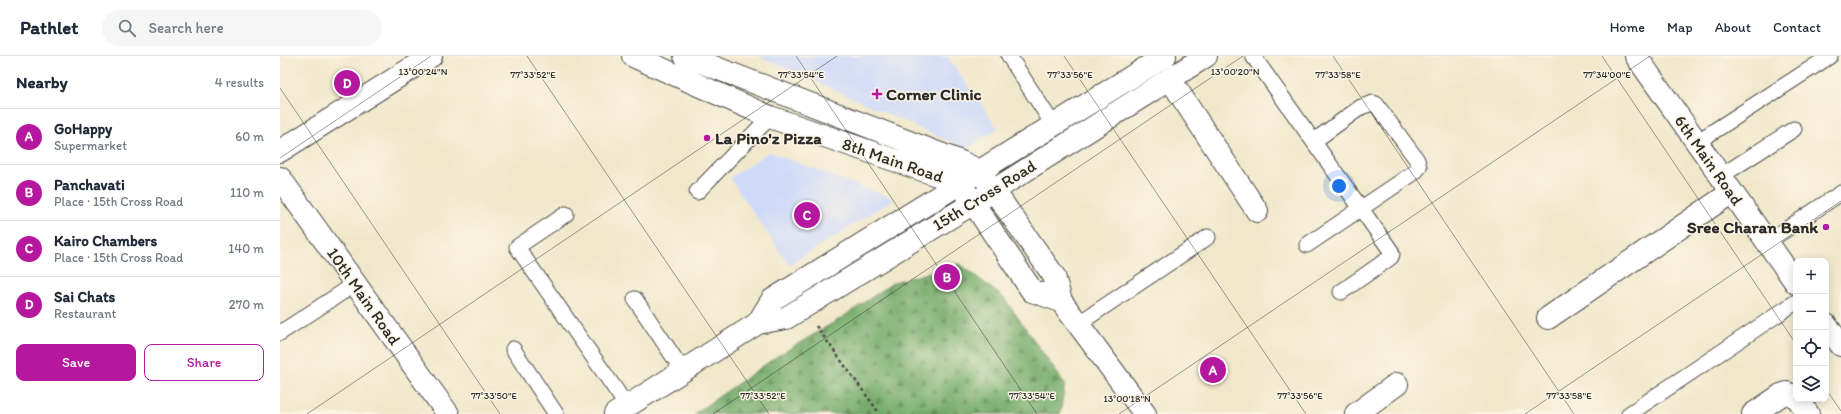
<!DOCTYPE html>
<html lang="en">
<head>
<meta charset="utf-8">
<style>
  :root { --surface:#fff; --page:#f6f6f7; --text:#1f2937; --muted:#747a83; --line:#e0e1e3; --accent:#b5179e }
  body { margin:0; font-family:Itim,sans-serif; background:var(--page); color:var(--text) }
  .controls { position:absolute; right:12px; bottom:12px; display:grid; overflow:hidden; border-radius:8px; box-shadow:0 2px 10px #0003 }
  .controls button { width:36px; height:36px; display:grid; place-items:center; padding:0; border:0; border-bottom:1px solid var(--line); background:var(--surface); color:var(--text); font:20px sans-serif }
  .you { position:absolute; left:1059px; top:130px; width:14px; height:14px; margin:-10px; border:3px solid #fff; border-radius:50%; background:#1a73e8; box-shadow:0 0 0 6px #1a73e833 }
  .badge { display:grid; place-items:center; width:26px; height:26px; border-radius:50%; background:var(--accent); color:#fff; font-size:13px; font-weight:700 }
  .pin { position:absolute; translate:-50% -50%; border:2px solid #fff; box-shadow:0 1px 4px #0006 }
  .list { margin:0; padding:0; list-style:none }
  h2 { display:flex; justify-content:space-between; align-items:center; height:52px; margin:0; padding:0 16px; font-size:17px }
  h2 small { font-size:13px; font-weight:400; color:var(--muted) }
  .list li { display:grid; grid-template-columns:26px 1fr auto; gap:12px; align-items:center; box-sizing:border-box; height:56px; padding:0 16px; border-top:1px solid var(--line) }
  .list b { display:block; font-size:15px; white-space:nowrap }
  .list p { margin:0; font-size:13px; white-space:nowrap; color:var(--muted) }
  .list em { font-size:13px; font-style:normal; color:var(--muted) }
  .actions { display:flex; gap:8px; padding:12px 16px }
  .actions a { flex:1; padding:9px 0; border:1px solid var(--accent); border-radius:8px; text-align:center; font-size:14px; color:var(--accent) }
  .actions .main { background:var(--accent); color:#fff }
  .icon { flex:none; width:22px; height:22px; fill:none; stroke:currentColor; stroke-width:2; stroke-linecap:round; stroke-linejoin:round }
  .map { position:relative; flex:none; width:1561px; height:358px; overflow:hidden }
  header { display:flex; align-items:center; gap:24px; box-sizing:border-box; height:56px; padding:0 20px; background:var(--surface); border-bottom:1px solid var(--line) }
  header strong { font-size:19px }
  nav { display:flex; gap:22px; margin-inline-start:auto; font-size:14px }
  .search { width:280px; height:36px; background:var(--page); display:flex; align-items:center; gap:10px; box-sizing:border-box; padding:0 14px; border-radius:22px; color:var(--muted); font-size:15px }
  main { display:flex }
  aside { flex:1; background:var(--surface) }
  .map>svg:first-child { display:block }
</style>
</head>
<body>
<header>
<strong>Pathlet</strong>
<div class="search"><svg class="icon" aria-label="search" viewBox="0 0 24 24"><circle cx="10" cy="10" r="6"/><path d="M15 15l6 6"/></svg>Search here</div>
<nav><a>Home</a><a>Map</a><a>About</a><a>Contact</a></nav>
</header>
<main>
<aside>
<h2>Nearby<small>4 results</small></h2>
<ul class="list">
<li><span class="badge">A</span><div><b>GoHappy</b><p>Supermarket</p></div><em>60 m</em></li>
<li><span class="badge">B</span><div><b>Panchavati</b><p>Place · 15th Cross Road</p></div><em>110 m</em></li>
<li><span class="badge">C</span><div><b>Kairo Chambers</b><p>Place · 15th Cross Road</p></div><em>140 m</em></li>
<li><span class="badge">D</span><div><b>Sai Chats</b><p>Restaurant</p></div><em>270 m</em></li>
</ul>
<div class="actions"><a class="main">Save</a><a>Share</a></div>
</aside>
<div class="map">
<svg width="1561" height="358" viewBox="0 0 1561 358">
  <defs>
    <pattern id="forest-firs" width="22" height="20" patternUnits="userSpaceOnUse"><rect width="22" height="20" fill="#75ac6a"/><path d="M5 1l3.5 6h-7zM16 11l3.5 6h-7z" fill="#608c57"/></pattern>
  </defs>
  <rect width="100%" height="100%" fill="#fcf5e5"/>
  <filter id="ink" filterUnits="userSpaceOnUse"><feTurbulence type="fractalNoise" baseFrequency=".025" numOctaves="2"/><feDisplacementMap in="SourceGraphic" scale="8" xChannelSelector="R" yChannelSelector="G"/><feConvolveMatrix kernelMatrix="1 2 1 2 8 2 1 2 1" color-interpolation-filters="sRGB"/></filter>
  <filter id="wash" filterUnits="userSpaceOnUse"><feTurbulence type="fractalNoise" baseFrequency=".012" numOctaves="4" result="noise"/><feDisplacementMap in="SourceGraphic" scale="16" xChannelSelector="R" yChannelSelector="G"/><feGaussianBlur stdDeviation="0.9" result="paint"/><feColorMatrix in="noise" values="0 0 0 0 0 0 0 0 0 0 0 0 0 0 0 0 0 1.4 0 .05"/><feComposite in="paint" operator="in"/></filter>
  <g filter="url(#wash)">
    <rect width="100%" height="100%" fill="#f1e8cc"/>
    <path fill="#cfdaf9" d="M479 0H667L718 73 686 93Z
      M489 96 614 143 509 209 450 122Z"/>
    <path fill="url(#forest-firs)" stroke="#506c4a" d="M680 208 724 242 785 328 780 358H414L496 301 563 261 614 226Z"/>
  </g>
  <g filter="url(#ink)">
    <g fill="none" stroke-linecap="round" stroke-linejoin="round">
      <g stroke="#494743" stroke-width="17">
        <path id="lane" d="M729 0 774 70
          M973 0 1111 195 1112 198 1111 201 1061 236
          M1417 86 1550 0
          M1441 120 1514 73
          M417 136 490 61
          M286 158 237 191 347 350
          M1487 186 1561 137
          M1027 189 1135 116 1139 111 1137 104 1096 48 1093 47 1081 51 1034 85
          M355 243 403 315
          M798 268 928 181
          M0 277 75 228
          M233 293 276 358
          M1349 358 1516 246"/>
      </g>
      <g stroke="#494743" stroke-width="24">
        <path id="street" d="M1356 0 1516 227
          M890 23 977 155
          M0 95 151 0
          M0 122 168 358
          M1268 262 1452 136
          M1546 269 1561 289
          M1518 343 1528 358
          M1076 358 1117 328
          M1473 358 1501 339 1507 337 1516 341"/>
      </g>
      <g stroke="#494743" stroke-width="24">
        <path id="secondary" d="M353 0 490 61 680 127 752 235 781 245
          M405 0 681 106 700 115 774 220 781 245 865 358
          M478 267 492 244 885 0
          M335 358 478 267 506 262 713 135 926 0"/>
      </g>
      <path stroke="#494743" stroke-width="2.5" stroke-dasharray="3 3" stroke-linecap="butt" d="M536 270 597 354 596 358"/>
      <use href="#lane" stroke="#fff" stroke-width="15"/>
      <use href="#street" stroke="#fff" stroke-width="22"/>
      <use href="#secondary" stroke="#fff" stroke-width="22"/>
    </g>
  </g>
  <path fill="none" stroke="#2b2b2b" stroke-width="1" stroke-opacity="0.45" d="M247 0 489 358M516 0 757 358M784 0 1026 358M1053 0 1294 358M1322 0 1516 288M0 32 220 358M0 102 151 0M1546 333 1561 355M27 358 557 0M433 358 963 0M839 358 1370 0M1245 358 1561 145"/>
  <g fill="#b5179e" stroke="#fcf5e5" stroke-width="1.5">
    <path d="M595 32h4v4h4v4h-4v4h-4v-4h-4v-4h4z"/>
    <circle cx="427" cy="82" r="4"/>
    <circle cx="1546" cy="171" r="4"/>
  </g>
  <g text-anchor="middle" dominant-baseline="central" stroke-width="3" stroke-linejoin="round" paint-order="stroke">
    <g font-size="17" font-weight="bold" fill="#2b2b2b" stroke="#fcf5e5" text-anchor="start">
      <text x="606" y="38">Corner Clinic</text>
      <text x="435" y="82">La Pino'z Pizza</text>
      <text x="1538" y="171" text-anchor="end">Sree Charan Bank</text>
    </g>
    <g font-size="17" fill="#2b2b2b" stroke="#fcf5e5">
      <text transform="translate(613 104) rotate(19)">8th Main Road</text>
      <text transform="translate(1429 104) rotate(55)">6th Main Road</text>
      <text transform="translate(704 139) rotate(-32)">15th Cross Road</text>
      <text transform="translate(84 240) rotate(55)">10th Main Road</text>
    </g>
  </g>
  <g font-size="10" text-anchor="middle" fill="#2b2b2b" stroke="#fcf5e5" stroke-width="3" stroke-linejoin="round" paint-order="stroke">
    <text x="143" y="19">13°00'24"N</text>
    <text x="955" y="19">13°00'20"N</text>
    <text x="253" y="22">77°33'52"E</text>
    <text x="521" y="22">77°33'54"E</text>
    <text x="790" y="22">77°33'56"E</text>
    <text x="1058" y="22">77°33'58"E</text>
    <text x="1327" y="22">77°34'00"E</text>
    <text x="214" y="343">77°33'50"E</text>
    <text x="483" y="343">77°33'52"E</text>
    <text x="752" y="343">77°33'54"E</text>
    <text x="1020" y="343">77°33'56"E</text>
    <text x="1289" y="343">77°33'58"E</text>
    <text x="847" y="346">13°00'18"N</text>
  </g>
</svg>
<div class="controls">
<button>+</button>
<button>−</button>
<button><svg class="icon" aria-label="locate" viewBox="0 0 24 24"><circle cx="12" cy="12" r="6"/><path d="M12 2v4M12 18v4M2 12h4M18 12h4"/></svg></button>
<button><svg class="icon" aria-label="layers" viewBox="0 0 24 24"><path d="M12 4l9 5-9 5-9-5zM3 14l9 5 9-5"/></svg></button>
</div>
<div class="you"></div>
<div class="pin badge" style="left:933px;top:314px">A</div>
<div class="pin badge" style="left:667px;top:221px">B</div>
<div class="pin badge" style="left:527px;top:159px">C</div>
<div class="pin badge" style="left:67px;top:27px">D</div>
</div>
</main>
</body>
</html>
